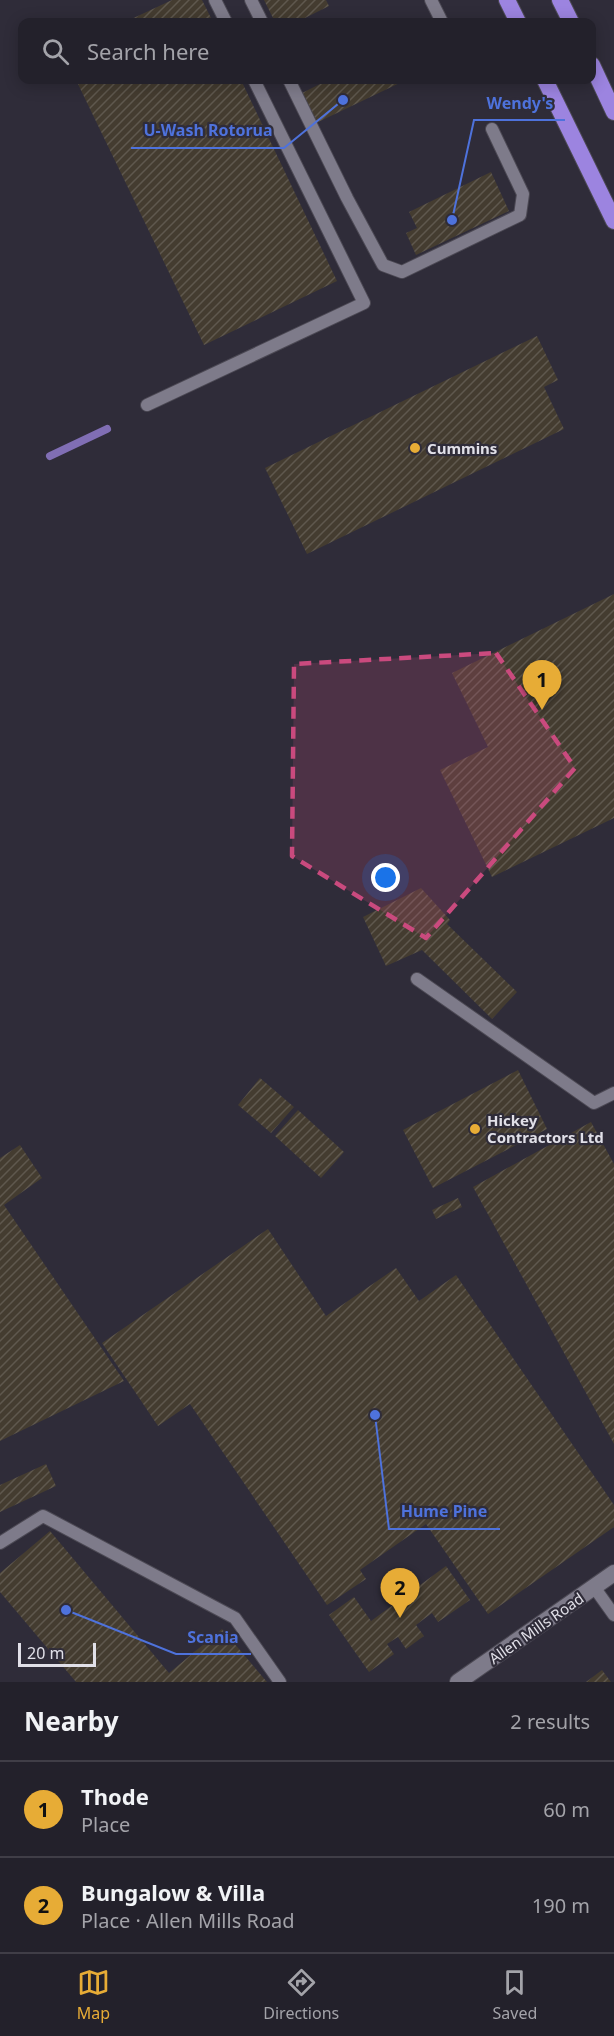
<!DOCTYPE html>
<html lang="en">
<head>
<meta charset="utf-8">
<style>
  :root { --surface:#23212b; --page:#2b2933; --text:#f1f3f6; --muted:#a3a3a9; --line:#403e47; --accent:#e7ac36 }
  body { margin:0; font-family:"Noto Sans",sans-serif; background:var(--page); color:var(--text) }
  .scale { position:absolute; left:18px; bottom:15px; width:78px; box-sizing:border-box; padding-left:6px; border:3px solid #e1e0e8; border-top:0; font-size:16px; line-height:21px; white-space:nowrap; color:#e1e0e8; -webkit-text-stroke:4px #2f2c39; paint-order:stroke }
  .you { position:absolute; left:386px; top:878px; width:21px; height:21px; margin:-15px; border:4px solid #fff; border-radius:50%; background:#1a73e8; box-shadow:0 0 0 9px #1a73e833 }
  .badge { display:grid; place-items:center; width:39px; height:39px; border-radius:50%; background:var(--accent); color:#111; font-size:20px; font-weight:700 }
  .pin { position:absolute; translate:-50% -50px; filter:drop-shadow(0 2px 3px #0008) }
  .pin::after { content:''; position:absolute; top:32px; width:21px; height:18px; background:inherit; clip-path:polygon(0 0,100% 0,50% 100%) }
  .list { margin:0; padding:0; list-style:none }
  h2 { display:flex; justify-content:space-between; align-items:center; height:78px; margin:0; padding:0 24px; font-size:26px }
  h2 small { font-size:20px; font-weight:400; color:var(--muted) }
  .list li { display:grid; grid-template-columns:39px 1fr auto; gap:18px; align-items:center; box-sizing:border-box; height:96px; padding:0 24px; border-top:2px solid var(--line) }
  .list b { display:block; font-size:22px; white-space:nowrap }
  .list p { margin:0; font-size:20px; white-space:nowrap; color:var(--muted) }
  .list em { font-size:20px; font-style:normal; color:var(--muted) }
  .icon { flex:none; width:33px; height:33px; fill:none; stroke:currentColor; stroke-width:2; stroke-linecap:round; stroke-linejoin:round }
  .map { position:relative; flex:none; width:614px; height:1682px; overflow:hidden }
  .search { position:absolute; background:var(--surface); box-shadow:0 3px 15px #0003; left:18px; right:18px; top:18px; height:66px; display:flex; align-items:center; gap:15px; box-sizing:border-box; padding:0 21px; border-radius:12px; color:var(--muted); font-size:22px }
  .sheet { height:270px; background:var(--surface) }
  nav { display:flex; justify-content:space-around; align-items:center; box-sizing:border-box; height:84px; border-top:2px solid var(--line); background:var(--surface); font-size:16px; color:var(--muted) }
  nav a { display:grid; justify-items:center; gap:3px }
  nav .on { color:var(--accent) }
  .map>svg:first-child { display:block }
</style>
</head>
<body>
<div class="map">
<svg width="614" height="1682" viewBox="0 0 614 1682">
  <defs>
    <pattern id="building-hatch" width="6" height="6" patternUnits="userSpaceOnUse" patternTransform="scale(1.5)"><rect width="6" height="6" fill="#443c30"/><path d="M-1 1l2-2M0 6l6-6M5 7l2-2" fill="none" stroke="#5f584e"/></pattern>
  </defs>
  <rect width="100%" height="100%" fill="#2f2c39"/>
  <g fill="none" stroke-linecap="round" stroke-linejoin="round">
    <path stroke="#806eb4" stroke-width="8" d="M50 456 107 429"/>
  </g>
  <path fill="url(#building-hatch)" d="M172 0H202L213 22H125Z
    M264 0H326L329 6 297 22H275Z
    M76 80H241L337 281 204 345Z
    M328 80H406L314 124 300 94Z
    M491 172 509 211 416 255 406 233 417 228 409 212Z
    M537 336 558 380 544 387 564 429 307 554 265 468Z
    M614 594V818L492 877 440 770 488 747 452 673Z
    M421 888 450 920 447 924 517 992 492 1019 422 950 386 966 363 917Z
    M518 1070 547 1129 433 1188 403 1130Z
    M260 1078 294 1107 271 1133 238 1105Z
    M298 1110 344 1152 321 1178 275 1136Z
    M591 1122 614 1164V1444L473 1187Z
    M20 1145 42 1178 4 1205 124 1381 0 1441V1158Z
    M458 1198 462 1207 436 1219 432 1210Z
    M268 1229 326 1316 396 1268 419 1301 456 1275 614 1505V1527L488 1614 426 1524 360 1570 366 1579 327 1605 190 1404 158 1426 102 1343Z
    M46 1464 56 1486 0 1512V1485Z
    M50 1531 169 1673 222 1629 267 1682H76L0 1592V1573Z
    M446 1566 470 1600 438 1622 432 1613 416 1625 424 1636 406 1649 398 1637 387 1644 394 1654 369 1672 329 1615 354 1597 371 1621Z
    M602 1670 611 1682H586Z"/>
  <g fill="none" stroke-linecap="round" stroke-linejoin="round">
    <g stroke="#4c4954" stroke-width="14">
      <path id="service" d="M215 0 226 22
        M251 0 262 22
        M431 0 442 22
        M289 80 347 198 383 265 402 272 520 215 523 194 492 129
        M147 405 364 303 254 80
        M417 979 594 1103 614 1093
        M0 1543 43 1516 235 1618 280 1682
        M594 1587 614 1615"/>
    </g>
    <g stroke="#4c4954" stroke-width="18">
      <path id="minor" d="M458 1682 614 1573"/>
    </g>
    <g stroke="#4c4954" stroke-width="18">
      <path id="trunk" d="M507 0 518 22
        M560 0 571 22
        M592 65 614 112
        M545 80 614 221"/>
    </g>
    <use href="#service" stroke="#7e7b8a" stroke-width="12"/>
    <use href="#minor" stroke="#7e7b8a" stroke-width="16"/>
    <use href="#trunk" stroke="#9c84e0" stroke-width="16"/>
  </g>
  <path fill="#ca4a7e" fill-opacity="0.2" stroke="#ca4a7e" stroke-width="4.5" stroke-dasharray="12 8" stroke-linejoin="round" d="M496 653 575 768 426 938 292 856 294 664Z"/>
  <g fill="#e7ac36" stroke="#2f2c39" stroke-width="2">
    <circle cx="415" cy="448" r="6"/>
    <circle cx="475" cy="1129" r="6"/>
  </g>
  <g text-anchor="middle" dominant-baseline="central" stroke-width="4.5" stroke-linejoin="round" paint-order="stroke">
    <g font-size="15" font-weight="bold" fill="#e1e0e8" stroke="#2f2c39" text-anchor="start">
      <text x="427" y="448">Cummins</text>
      <text x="487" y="1120">Hickey<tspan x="487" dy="17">Contractors Ltd</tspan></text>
    </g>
    <g font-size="15" fill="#e1e0e8" stroke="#2f2c39">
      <text transform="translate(536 1628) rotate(-35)">Allen Mills Road</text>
    </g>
  </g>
  <path fill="none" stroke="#4e72dc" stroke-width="2" d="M452 220L474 120H565M343 100L284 148H131M375 1415L389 1529H500M66 1610L176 1654H251"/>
  <g fill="#4e72dc" stroke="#2f2c39" stroke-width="2">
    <circle cx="452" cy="220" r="6"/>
    <circle cx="343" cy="100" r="6"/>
    <circle cx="375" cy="1415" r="6"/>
    <circle cx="66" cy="1610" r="6"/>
  </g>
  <g font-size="16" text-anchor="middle" font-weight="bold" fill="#4e72dc" stroke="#2f2c39" stroke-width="4.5" stroke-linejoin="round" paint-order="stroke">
    <text x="520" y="109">Wendy's</text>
    <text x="208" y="136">U-Wash Rotorua</text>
    <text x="444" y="1517">Hume Pine</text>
    <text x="213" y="1643">Scania</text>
  </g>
</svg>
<div class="scale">20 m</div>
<div class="you"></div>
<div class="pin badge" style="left:542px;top:710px">1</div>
<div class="pin badge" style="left:400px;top:1618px">2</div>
<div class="search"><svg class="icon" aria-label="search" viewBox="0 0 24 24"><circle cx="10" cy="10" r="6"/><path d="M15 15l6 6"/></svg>Search here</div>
</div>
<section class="sheet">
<h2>Nearby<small>2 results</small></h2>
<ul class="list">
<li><span class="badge">1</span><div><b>Thode</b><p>Place</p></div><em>60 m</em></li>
<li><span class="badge">2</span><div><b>Bungalow &amp; Villa</b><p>Place · Allen Mills Road</p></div><em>190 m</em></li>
</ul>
</section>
<nav>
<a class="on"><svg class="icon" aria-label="map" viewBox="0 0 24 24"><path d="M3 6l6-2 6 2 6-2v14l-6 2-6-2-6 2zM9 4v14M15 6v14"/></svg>Map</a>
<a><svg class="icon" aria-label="directions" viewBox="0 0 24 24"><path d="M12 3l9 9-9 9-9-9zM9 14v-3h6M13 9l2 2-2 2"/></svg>Directions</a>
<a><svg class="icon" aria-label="saved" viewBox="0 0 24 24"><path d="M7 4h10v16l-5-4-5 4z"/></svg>Saved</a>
</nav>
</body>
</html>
